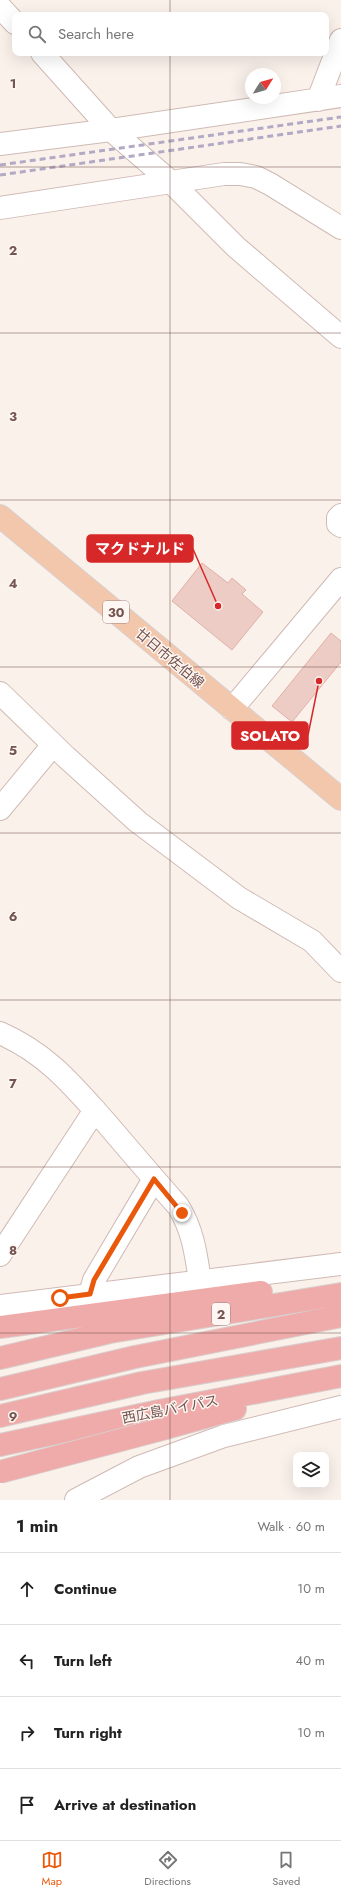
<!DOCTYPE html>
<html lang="en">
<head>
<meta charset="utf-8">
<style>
  :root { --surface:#fff; --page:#f2f2f2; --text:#222; --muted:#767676; --line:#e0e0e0; --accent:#ea580c }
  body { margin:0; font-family:Jost,"Noto Sans JP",sans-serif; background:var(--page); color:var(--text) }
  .controls { position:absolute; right:12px; bottom:12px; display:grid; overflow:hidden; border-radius:8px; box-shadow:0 4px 16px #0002 }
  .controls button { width:36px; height:36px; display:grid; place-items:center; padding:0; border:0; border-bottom:1px solid var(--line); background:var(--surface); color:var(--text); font:20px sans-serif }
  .compass { position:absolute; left:245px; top:68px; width:36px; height:36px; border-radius:50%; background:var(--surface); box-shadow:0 4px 16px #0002; rotate:53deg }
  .stop { position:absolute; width:12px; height:12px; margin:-9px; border:3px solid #ea580c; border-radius:50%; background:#fff }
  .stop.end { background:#ea580c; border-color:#fff; box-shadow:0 1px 4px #0008 }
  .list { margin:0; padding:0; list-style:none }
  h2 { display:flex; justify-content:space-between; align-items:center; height:52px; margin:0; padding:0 16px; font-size:17px }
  h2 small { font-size:13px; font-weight:400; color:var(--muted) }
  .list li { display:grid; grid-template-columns:26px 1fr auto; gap:12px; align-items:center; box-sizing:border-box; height:72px; padding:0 16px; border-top:1px solid var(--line) }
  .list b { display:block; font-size:15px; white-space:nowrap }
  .list em { font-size:13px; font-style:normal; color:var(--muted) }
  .icon { flex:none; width:22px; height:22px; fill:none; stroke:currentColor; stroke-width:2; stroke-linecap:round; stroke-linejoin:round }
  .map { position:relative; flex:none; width:341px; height:1500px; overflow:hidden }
  .search { position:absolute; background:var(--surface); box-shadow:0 4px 16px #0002; left:12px; right:12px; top:12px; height:44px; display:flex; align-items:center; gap:10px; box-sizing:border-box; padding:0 14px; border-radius:8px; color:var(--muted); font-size:15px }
  .sheet { height:340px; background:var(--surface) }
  nav { display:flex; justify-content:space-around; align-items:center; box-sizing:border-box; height:56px; border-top:1px solid var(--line); background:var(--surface); font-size:11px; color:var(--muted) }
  nav a { display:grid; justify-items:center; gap:2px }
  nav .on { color:var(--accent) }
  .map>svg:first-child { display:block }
</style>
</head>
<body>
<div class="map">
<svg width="341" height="1500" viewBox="0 0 341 1500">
  <rect width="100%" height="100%" fill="#fbf1eb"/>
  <path fill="#eeccc6" stroke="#dfb0a7" d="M202 563 228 583 232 578 246 590 242 594 263 612 232 650 172 601Z
    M331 633 341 641V662L292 722 272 706Z"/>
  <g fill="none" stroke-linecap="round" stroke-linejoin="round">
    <g stroke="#cfbab4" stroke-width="24">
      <path id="minor" d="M0 7 15 23
        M42 53 111 130 171 182 236 247 341 337
        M318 100 341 40
        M0 144 111 130 341 96
        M0 208 224 174H240L256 177 270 184 341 228
        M341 515 338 518V524L341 526
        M0 693 66 757 138 822 239 898 312 941 341 971
        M232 709 341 579
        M0 809 53 745
        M0 1033C48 1054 74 1087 108 1125 131 1152 154 1179 178 1206 193 1230 196 1254 200 1281
        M0 1255 95 1110
        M90 1294 94 1280 154 1179
        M0 1306 341 1264
        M76 1500 139 1467 224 1436 341 1407"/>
    </g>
    <g stroke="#d8cfce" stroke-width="24">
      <path id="major" d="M0 516 341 799"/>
    </g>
    <g stroke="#d8cfce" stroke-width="24">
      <path id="highway" d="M0 1327 261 1292
        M0 1358 110 1332 341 1294
        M0 1389 135 1357 341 1316
        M0 1416 142 1383 341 1348
        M166 1428 235 1409
        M0 1445 159 1411 341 1376"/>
    </g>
    <use href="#minor" stroke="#fff" stroke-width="22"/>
    <use href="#major" stroke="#f3c7ab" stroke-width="22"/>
    <use href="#highway" stroke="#efaba9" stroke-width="22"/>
    <path stroke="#b2aac5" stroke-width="3" stroke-dasharray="6 4" stroke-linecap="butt" d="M0 165 341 117
      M0 175 341 126"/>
    <g stroke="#d8cfce" stroke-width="24" stroke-linecap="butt">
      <path id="highway-bridge" d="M0 1472 166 1428"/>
    </g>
    <use href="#highway-bridge" stroke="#efaba9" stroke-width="22"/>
  </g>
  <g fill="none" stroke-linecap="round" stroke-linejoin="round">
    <path stroke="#ea580c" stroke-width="5" d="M60 1298 90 1294 94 1280 154 1179 182 1213"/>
  </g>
  <path fill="none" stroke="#745550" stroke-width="1" stroke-opacity="0.55" d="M170 0V15M170 53V1500M0 167H341M0 333H341M0 500H341M0 667H341M0 833H341M0 1000H341M0 1167H341M0 1333H341"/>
  <g text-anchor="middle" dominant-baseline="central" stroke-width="3" stroke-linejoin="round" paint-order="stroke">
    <g fill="#fef6f2" stroke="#9d8581" stroke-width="1">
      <rect x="103" y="601" width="26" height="22" rx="3"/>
      <rect x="212" y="1303" width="18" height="22" rx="3"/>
    </g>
    <g font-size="13" font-weight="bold" fill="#745550">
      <text x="116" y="612">30</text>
      <text x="221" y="1314">2</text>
    </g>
    <g font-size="14" fill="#745550" stroke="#fef6f2">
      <text transform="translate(170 658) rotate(40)">廿日市佐伯線</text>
      <text transform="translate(170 1409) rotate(-11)">西広島バイパス</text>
    </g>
  </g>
  <g font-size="13" text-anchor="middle" font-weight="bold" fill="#745550" stroke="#fef6f2" stroke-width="3" stroke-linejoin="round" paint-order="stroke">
    <text x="13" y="88">1</text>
    <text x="13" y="255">2</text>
    <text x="13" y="421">3</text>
    <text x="13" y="588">4</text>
    <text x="13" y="755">5</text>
    <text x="13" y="921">6</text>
    <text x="13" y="1088">7</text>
    <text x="13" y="1255">8</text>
    <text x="13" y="1421">9</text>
  </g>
  <path fill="none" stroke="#d62828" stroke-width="1.5" d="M218 606L193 549M319 681L308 735"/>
  <g fill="#d62828" stroke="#fef6f2" stroke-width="1.5">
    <circle cx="218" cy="606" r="4"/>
    <circle cx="319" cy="681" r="4"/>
  </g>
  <g fill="#d62828" stroke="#d62828" stroke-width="1.5">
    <rect x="87" y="535" width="106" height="27" rx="4"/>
    <rect x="232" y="722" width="76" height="27" rx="4"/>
  </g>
  <g font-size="15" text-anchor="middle" font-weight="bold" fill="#fff">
    <text x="140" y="554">マクドナルド</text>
    <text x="270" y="741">SOLATO</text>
  </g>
</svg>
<div class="controls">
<button><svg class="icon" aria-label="layers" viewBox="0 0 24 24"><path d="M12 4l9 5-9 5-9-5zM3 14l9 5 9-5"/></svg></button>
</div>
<svg class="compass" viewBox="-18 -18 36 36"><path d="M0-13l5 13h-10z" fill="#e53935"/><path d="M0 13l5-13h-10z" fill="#767676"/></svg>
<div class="stop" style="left:60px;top:1298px"></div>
<div class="stop end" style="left:182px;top:1213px"></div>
<div class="search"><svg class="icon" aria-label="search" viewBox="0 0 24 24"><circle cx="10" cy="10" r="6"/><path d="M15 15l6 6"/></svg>Search here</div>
</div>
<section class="sheet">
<h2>1 min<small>Walk · 60 m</small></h2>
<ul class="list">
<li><svg class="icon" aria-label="ahead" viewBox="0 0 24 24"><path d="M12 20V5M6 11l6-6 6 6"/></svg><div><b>Continue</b></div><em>10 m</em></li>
<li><svg class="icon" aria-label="left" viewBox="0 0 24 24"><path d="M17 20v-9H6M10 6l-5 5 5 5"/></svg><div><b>Turn left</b></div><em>40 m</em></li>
<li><svg class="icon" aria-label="right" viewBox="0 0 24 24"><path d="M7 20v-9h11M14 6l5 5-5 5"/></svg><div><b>Turn right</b></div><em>10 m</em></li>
<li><svg class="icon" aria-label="arrive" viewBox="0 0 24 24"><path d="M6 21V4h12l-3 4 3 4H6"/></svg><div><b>Arrive at destination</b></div></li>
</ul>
</section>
<nav>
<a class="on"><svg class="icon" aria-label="map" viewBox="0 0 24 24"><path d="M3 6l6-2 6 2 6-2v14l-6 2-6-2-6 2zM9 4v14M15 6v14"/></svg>Map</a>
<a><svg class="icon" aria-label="directions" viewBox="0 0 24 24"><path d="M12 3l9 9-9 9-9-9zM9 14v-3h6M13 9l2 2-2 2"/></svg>Directions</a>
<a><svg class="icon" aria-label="saved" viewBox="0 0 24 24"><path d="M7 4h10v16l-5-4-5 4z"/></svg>Saved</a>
</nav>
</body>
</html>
